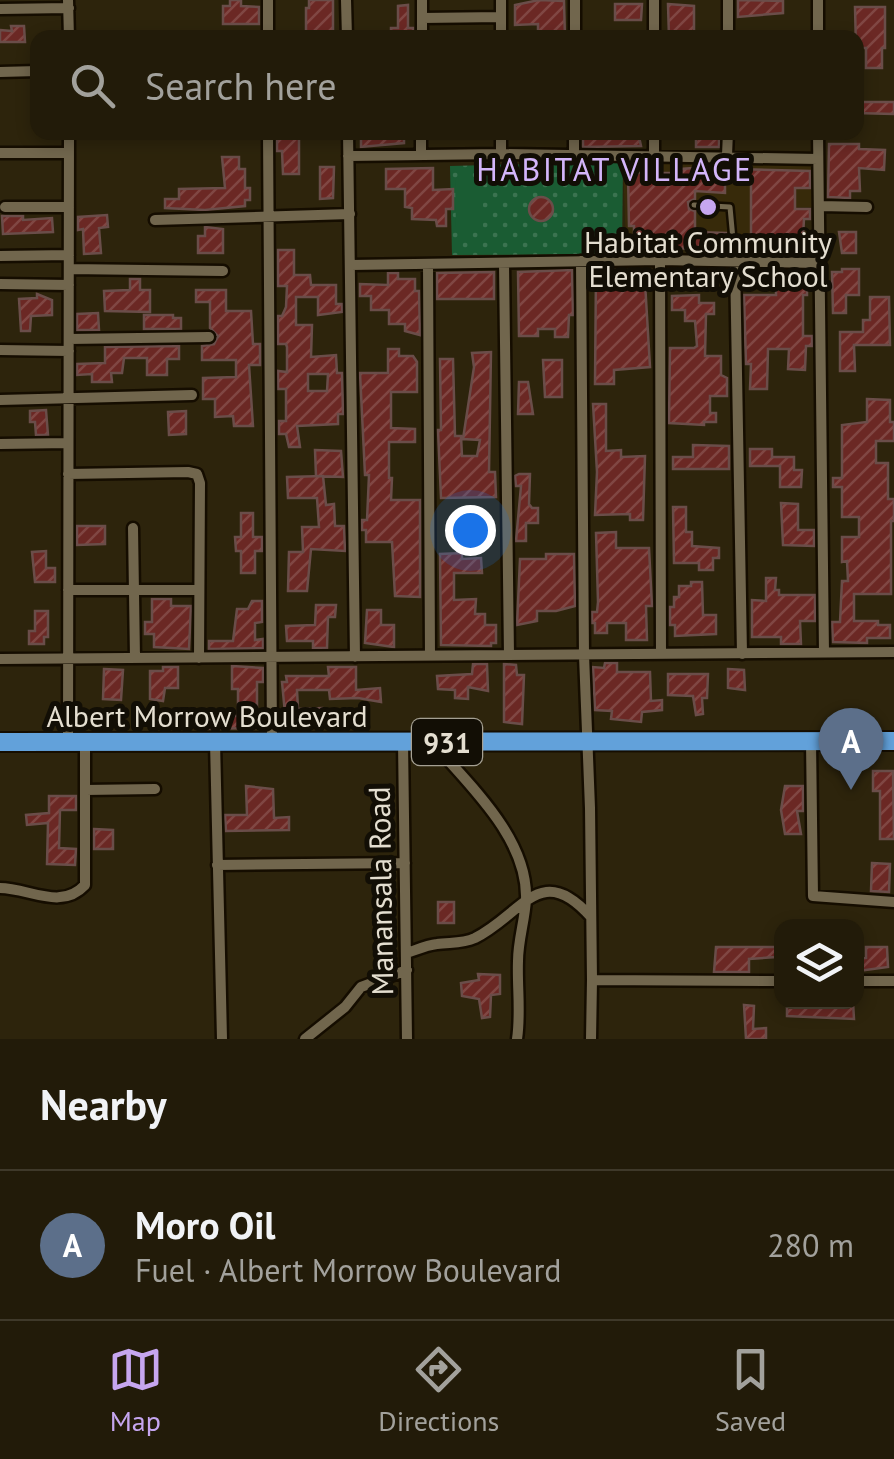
<!DOCTYPE html>
<html lang="en">
<head>
<meta charset="utf-8">
<style>
  :root { --surface:#221b09; --page:#2e2817; --text:#f1f3f6; --muted:#a2a19c; --line:#3f392a; --accent:#c6a6f0 }
  body { margin:0; font-family:"PT Sans",sans-serif; background:var(--page); color:var(--text) }
  .controls { position:absolute; right:30px; bottom:30px; display:grid; overflow:hidden; border-radius:20px; box-shadow:0 5px 15px #0003 }
  .controls button { width:90px; height:90px; display:grid; place-items:center; padding:0; border:0; border-bottom:2px solid var(--line); background:var(--surface); color:var(--text); font:50px sans-serif }
  .you { position:absolute; left:470px; top:530px; width:35px; height:35px; margin:-25px; border:8px solid #fff; border-radius:50%; background:#1a73e8; box-shadow:0 0 0 15px #1a73e833 }
  .badge { display:grid; place-items:center; width:65px; height:65px; border-radius:50%; background:var(--accent); color:#fff; font-size:32px; font-weight:700 }
  .pin { position:absolute; translate:-50% -82px; filter:drop-shadow(0 2px 5px #0008) }
  .pin::after { content:''; position:absolute; top:52px; width:35px; height:30px; background:inherit; clip-path:polygon(0 0,100% 0,50% 100%) }
  .list { margin:0; padding:0; list-style:none }
  h2 { display:flex; justify-content:space-between; align-items:center; height:130px; margin:0; padding:0 40px; font-size:42px }
  h2 small { font-size:32px; font-weight:400; color:var(--muted) }
  .list li { display:grid; grid-template-columns:65px 1fr auto; gap:30px; align-items:center; box-sizing:border-box; height:150px; padding:0 40px; border-top:2px solid var(--line) }
  .list b { display:block; font-size:38px; white-space:nowrap }
  .list p { margin:0; font-size:32px; white-space:nowrap; color:var(--muted) }
  .list em { font-size:32px; font-style:normal; color:var(--muted) }
  .icon { flex:none; width:55px; height:55px; fill:none; stroke:currentColor; stroke-width:2; stroke-linecap:round; stroke-linejoin:round }
  .map { position:relative; flex:none; width:894px; height:1039px; overflow:hidden }
  .search { position:absolute; background:var(--surface); box-shadow:0 5px 15px #0003; left:30px; right:30px; top:30px; height:110px; display:flex; align-items:center; gap:25px; box-sizing:border-box; padding:0 35px; border-radius:20px; color:var(--muted); font-size:38px }
  .sheet { height:280px; background:var(--surface) }
  nav { display:flex; justify-content:space-around; align-items:center; box-sizing:border-box; height:140px; border-top:2px solid var(--line); background:var(--surface); font-size:28px; color:var(--muted) }
  nav a { display:grid; justify-items:center; gap:5px }
  nav .on { color:var(--accent) }
  .map>svg:first-child { display:block }
</style>
</head>
<body>
<div class="map">
<svg width="894" height="1039" viewBox="0 0 894 1039">
  <defs>
    <pattern id="grass-dots" width="8" height="8" patternUnits="userSpaceOnUse" patternTransform="scale(2.5)"><rect width="8" height="8" fill="#1a5c33"/><path d="M2 2h.1M6 6h.1" fill="none" stroke="#3b7350" stroke-width="1.8" stroke-linecap="round"/></pattern>
    <pattern id="building-hatch" width="6" height="6" patternUnits="userSpaceOnUse" patternTransform="scale(2.5)"><rect width="6" height="6" fill="#6b2824"/><path d="M-1 1l2-2M0 6l6-6M5 7l2-2" fill="none" stroke="#804743"/></pattern>
  </defs>
  <rect width="100%" height="100%" fill="#2d240c"/>
  <path fill="#372a0a" d="M623 164 812 165V207L770 208 769 251 626 249Z"/>
  <path fill="url(#grass-dots)" d="M623 162 622 254 452 255 450 166Z"/>
  <path fill="#1a5c33" d="M455 179H483V228H456Z"/>
  <path fill="url(#building-hatch)" stroke="#6a4d49" stroke-width="2.5" fill-rule="evenodd" d="M230 0H241V6L259 7V24H223V6H230Z
    M309 0H333V38H306V8H309Z
    M539 0 564 1 565 38H538V24L515 25V5Z
    M738 0 783 1V13L738 17Z
    M615 4H642L641 20H615Z
    M668 4 694 6V38H669Z
    M408 5V28H413V38H391V28H398V6Z
    M855 7H885V48H882V68H866V48H856Z
    M11 26H24L25 42H0V30L12 31Z
    M856 102H894V114L856 113Z
    M361 132H404V143L361 147Z
    M583 132H638L641 146 583 147Z
    M696 132H719V147H696Z
    M277 134H299V174H283L282 151H277Z
    M829 144H859V149L885 150 884 170 859 168 860 191H850V198L828 197Z
    M222 157H239V169H245V188H250V200H245V206L205 210 165 208V199H179V189L225 188Z
    M320 167H334L333 198 320 199Z
    M433 168V190L453 189V209H446V226H437L436 220 412 219V208L405 207V189H386V169Z
    M693 168 810 171V188H795V209H810V219H804L803 236H810L811 252 770 248V244L751 245V183L725 182V193L695 191V199L688 202 689 209 695 211V232L726 233 728 249 634 248V226H629L628 173H681V169Z
    M529 209a12 12 0 1 1 24 0a12 12 0 1 1-24 0Z
    M107 215 108 227 99 228 101 253 84 254 83 229 78 230V217Z
    M2 216H23V220L52 218 53 232 3 234Z
    M205 227 223 229V253H198V236H205Z
    M839 232H856V253H842Z
    M278 250H294V275H310L311 285H336V304H342V312L318 315V297H296V325H312L311 357 336 355 337 373H342L343 414H338V424L297 426 300 447H289L286 434H279V421H286V389H278V371L287 372V347L286 344H278V316H282L286 307 287 286H278ZM308 374H328L327 391H308Z
    M842 269H859V295H846V313H833L832 272H842Z
    M572 270 573 315H569L568 337H555V329H538V336H519L518 272Z
    M596 271 639 272V282H645L650 367 614 370V384H595Z
    M776 271 807 273V295H803V336H812V346H806L805 370 788 369 789 349H768L767 389H750L751 364H746L744 295H776Z
    M494 272V299H437V273Z
    M388 273H398V279H415V291H419L420 335 405 331V324H389V310H371V296H360V284L388 285Z
    M130 279H140V290H150V312L105 311 104 291 130 290Z
    M196 290H226V311H251L253 344H260V365H249L253 426H234L233 416 215 417V399H203V378L236 377V360H202V346L214 344 218 336 210 328V302H196Z
    M37 294 52 300V315L31 316 30 331H21L19 299 37 298Z
    M699 295V303H714V314H706L705 356H721V375L727 378V396H710V413H716V422H704V425L669 423 670 348H694L697 346 695 321H685V310H672V296Z
    M870 297H889L890 345H854L855 371H840V332H863V320H870Z
    M98 313 99 330H77V314Z
    M144 315H173V318H181V329H144Z
    M179 346V359H167V375H147V358H124L122 373H111L112 382H92V374L77 375V364L105 363V347Z
    M388 349H399V356H413L417 362V392H391V428L415 429V442H389V478H392L391 500H420V597L395 596 392 542H366V530H362V520H367L369 475H365L360 373H388Z
    M491 352 489 472H495L496 497 441 498 438 430H441L440 359H453L455 436H461L462 456H477L480 440 463 439 474 367 472 353Z
    M543 360H562V397H545Z
    M519 382H528L533 414H518Z
    M867 399 890 400V422H894V441H876V463H888V499H894V521H891V594H854V621H878V625H890V638H867V643L833 642 832 622H840L842 581H848L847 561 842 562V537H859V517H842V487H833V478H842V425L867 422Z
    M593 404H606V451L621 450V457L645 456 643 520H630V514L595 515 597 472Z
    M46 410 48 435H36L35 422H30V411Z
    M186 411V434L169 435 168 412Z
    M693 445 729 446V469H673V457H693Z
    M750 449H772V457H794V470H802L801 487H780V466H750Z
    M315 450 341 451 343 477 316 476Z
    M519 474H530L529 504 532 508H538V523H526V541H516L521 486H516L515 476Z
    M323 476 326 505 334 504 335 526H344L345 551 311 549 307 591H288L289 552H303L302 527H319L317 498H288L287 477Z
    M781 503 798 504V530H814V546L783 545Z
    M673 507H686V532H692V546L719 548V558H713V570H699V563H674Z
    M241 513H253V537H262V551H255V573H241V551H236L235 537H241Z
    M77 526H105V544L77 545Z
    M616 532V548H649L652 606H646L647 640H626V623H607V633H595V623H592V612H597L598 602 596 533Z
    M46 551V568H55V582H35L32 552Z
    M462 553V559L481 558 482 573H454V600L476 599 475 614H485V625H496V643H491V646L441 645 440 554Z
    M546 554H574L575 606 556 611H537V621L517 625 520 559H546Z
    M766 578H776L775 590H779V595H815V621H800L801 644H781V637H752V600L766 601Z
    M691 582H702L703 615H716V634L675 636V625H670V607H674V597H679V586H691Z
    M152 599H171V606H191L189 649 154 647V634H145V622H152Z
    M252 601H262V622L255 623V640L263 639V648L209 649V641H233L237 609H248Z
    M316 605H336L335 617H328L327 648H313V641H287L286 626 315 625Z
    M367 610H381V625H394V647L365 643Z
    M35 611H48V637H44V644H29V631H35Z
    M605 663H617V672H650L651 701 662 700V710L642 712 641 722 611 719 612 711 595 710 593 667 604 668Z
    M473 664H487L488 691 468 687V699L455 698V690L438 689 437 676 472 674Z
    M504 664 516 665 517 675H524L522 724 504 722Z
    M232 666 263 668V682H257V714H261V728L197 729V723H189V711H208V716H238V689H232Z
    M163 667H178V688H165L163 701 150 699V671H163Z
    M328 667H356V690L380 688 381 702 358 698 330 699 329 690H297L298 709 322 708 320 724H286L282 682H287L286 676H329Z
    M104 669 123 670 121 700 103 699Z
    M728 669 744 670 745 690 728 688Z
    M668 674H708L707 698H702L703 714 696 715 693 696 668 695Z
    M873 771H893L894 839H880V791H873Z
    M246 786 273 789 274 818 289 817V830L226 831 225 815H247Z
    M785 786H803V811H797L801 834H785L781 810Z
    M49 796H76V810H60L59 848 76 849 75 865 47 864 48 823 27 825 26 815 49 813Z
    M94 829 113 830V849H94Z
    M872 863 890 864 889 892 871 891Z
    M438 902H454V923H438Z
    M716 947H775L776 957 749 959V972H714Z
    M866 947H887L888 967 858 971 857 959 866 958Z
    M478 974 500 975V994L491 995 490 1017 482 1018 479 999 462 996 461 983 479 980Z
    M787 1002 840 1006 839 1002H853L854 1019 787 1016Z
    M744 1005 754 1006 753 1029 766 1028V1039H746Z"/>
  <g fill="none" stroke-linecap="round" stroke-linejoin="round">
    <g stroke="#150d00" stroke-width="10">
      <path id="service" d="M694 205 730 207 735 261"/>
    </g>
    <g stroke="#150d00" stroke-width="15">
      <path id="minor" d="M68 0 69 38
        M346 0 347 38
        M501 0V38
        M654 0V38
        M0 9 69 8
        M422 18 501 17
        M268 38V0
        M422 38V0
        M575 38V0
        M728 38V0
        M818 38V0
        M0 72 38 71
        M268 132 272 742
        M348 132 355 657
        M501 132V154
        M654 132V155
        M818 132 824 653
        M0 153H69
        M421 154V132
        M574 154V132
        M727 155 728 132
        M348 156 501 154 818 159
        M820 206 867 207
        M5 207H69
        M155 220 350 214
        M0 256 69 255
        M660 260 661 654
        M581 261 584 655 590 808 592 980
        M735 261 742 654
        M428 264 430 656
        M504 264 509 655
        M351 265 660 260 820 263
        M69 269 223 271
        M0 284 69 285
        M69 339 209 337
        M0 350 69 351
        M0 400 192 395
        M0 444 68 443
        M68 474 188 472 197 474 200 483 199 658
        M133 528 135 658
        M68 590H199
        M0 659 894 652
        M811 741 813 896 894 902
        M68 742 69 132
        M215 742 222 1039
        M403 742 407 1039
        M432 742C469 785 528 838 526 899 525 920 518 940 518 961 517 987 521 1013 517 1039
        M85 790 155 789
        M217 865 405 863
        M0 888C29 888 61 911 85 885V742
        M407 953C416 950 427 945 437 944 450 942 462 944 475 938 523 914 540 860 591 917
        M856 981H894
        M305 1039 345 1007 361 987 407 970
        M591 1039 592 980 782 981"/>
    </g>
    <g stroke="#150d00" stroke-width="22">
      <path id="trunk" d="M0 742 894 741"/>
    </g>
    <use href="#service" stroke="#71664d" stroke-width="5"/>
    <use href="#minor" stroke="#71664d" stroke-width="10"/>
    <use href="#trunk" stroke="#62a1da" stroke-width="18"/>
  </g>
  <circle fill="#c6a6f0" stroke="#120e05" stroke-width="4" cx="708" cy="207" r="10"/>
  <g text-anchor="middle" dominant-baseline="central" stroke-width="10" stroke-linejoin="round" paint-order="stroke">
    <rect fill="#120e05" stroke="#a5a093" stroke-width="2.5" x="412" y="719" width="70" height="46" rx="8"/>
    <g font-size="28" font-weight="bold" fill="#e4ded0">
      <text x="447" y="742">931</text>
    </g>
    <g font-size="30" fill="#e4ded0" stroke="#120e05">
      <text x="708" y="241">Habitat Community<tspan x="708" dy="34">Elementary School</tspan></text>
    </g>
    <g font-size="30" fill="#e4ded0" stroke="#120e05">
      <text x="207" y="715">Albert Morrow Boulevard</text>
      <text transform="translate(380 891) rotate(-91)">Manansala Road</text>
    </g>
    <g font-size="32" letter-spacing="2.5" fill="#d3b5fa" stroke="#120e05">
      <text x="615" y="169">HABITAT VILLAGE</text>
    </g>
  </g>
</svg>
<div class="controls">
<button><svg class="icon" aria-label="layers" viewBox="0 0 24 24"><path d="M12 4l9 5-9 5-9-5zM3 14l9 5 9-5"/></svg></button>
</div>
<div class="you"></div>
<div class="pin badge" style="left:851px;top:790px;background:#5c6f8a">A</div>
<div class="search"><svg class="icon" aria-label="search" viewBox="0 0 24 24"><circle cx="10" cy="10" r="6"/><path d="M15 15l6 6"/></svg>Search here</div>
</div>
<section class="sheet">
<h2>Nearby<small></small></h2>
<ul class="list">
<li><span class="badge" style="background:#5c6f8a">A</span><div><b>Moro Oil</b><p>Fuel · Albert Morrow Boulevard</p></div><em>280 m</em></li>
</ul>
</section>
<nav>
<a class="on"><svg class="icon" aria-label="map" viewBox="0 0 24 24"><path d="M3 6l6-2 6 2 6-2v14l-6 2-6-2-6 2zM9 4v14M15 6v14"/></svg>Map</a>
<a><svg class="icon" aria-label="directions" viewBox="0 0 24 24"><path d="M12 3l9 9-9 9-9-9zM9 14v-3h6M13 9l2 2-2 2"/></svg>Directions</a>
<a><svg class="icon" aria-label="saved" viewBox="0 0 24 24"><path d="M7 4h10v16l-5-4-5 4z"/></svg>Saved</a>
</nav>
</body>
</html>
